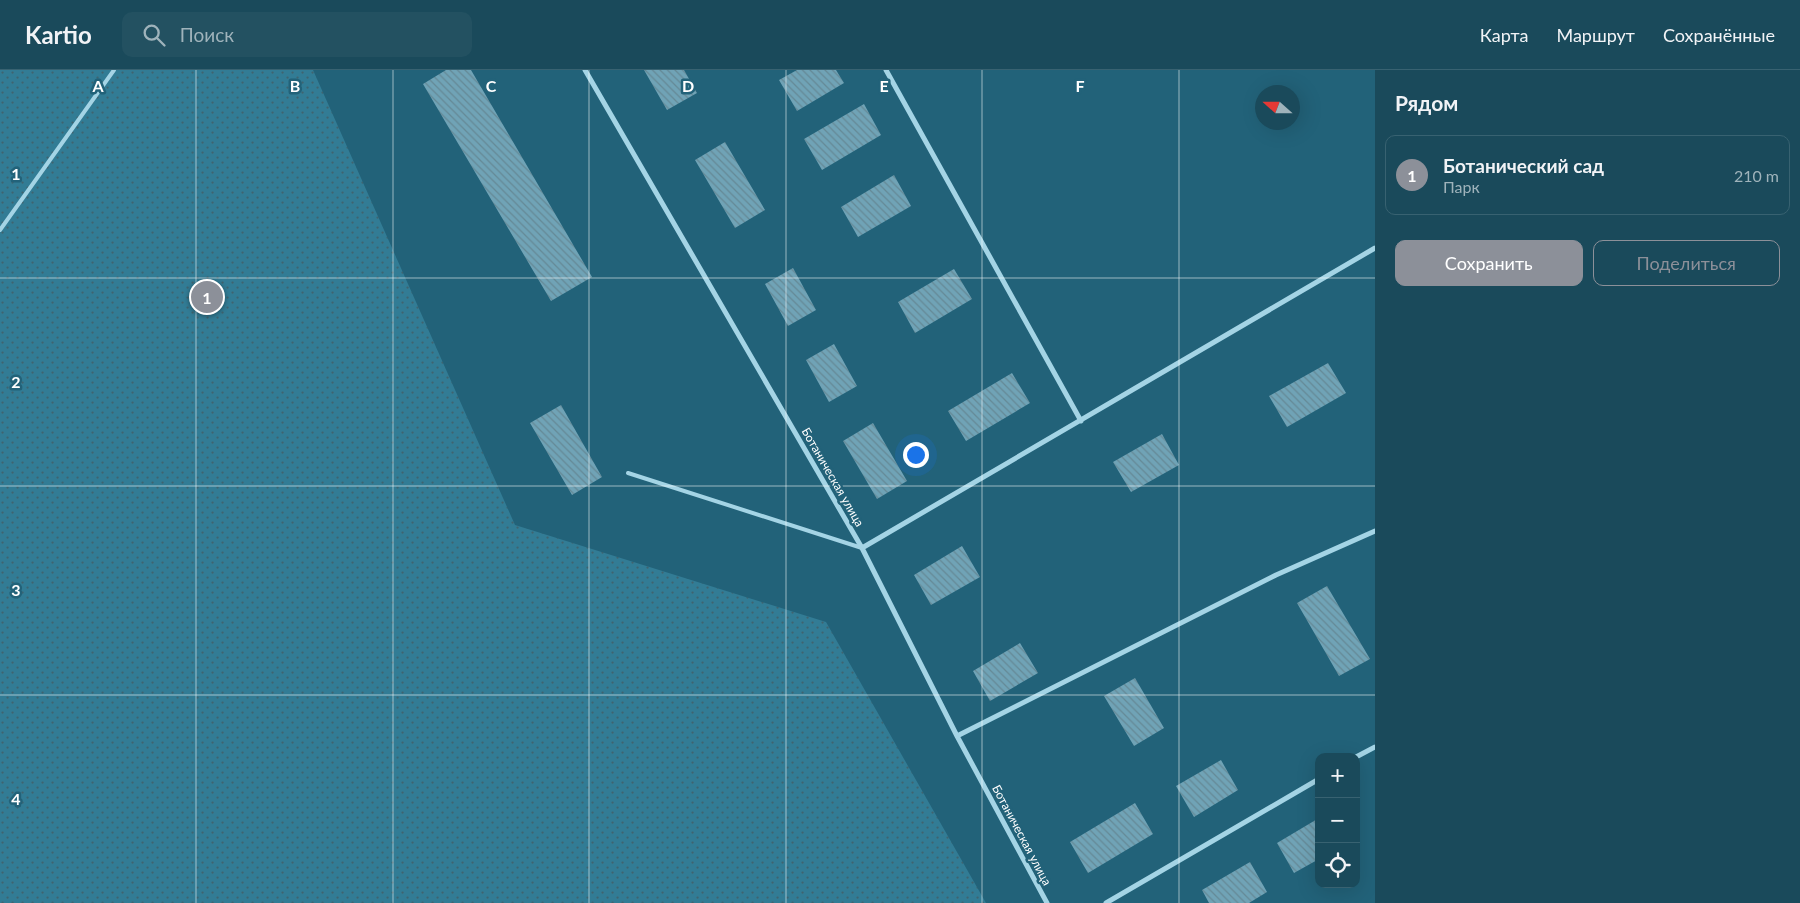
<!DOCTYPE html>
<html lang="ru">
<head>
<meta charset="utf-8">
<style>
  :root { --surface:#1a4a5b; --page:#235161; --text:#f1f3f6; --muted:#9fb3bb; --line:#386271; --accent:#8c9099 }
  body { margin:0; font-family:Lato,sans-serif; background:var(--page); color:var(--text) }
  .controls { position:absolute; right:15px; bottom:15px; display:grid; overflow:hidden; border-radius:10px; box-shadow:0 5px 20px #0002 }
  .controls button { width:45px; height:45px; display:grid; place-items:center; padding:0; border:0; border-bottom:1px solid var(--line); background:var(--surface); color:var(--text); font:25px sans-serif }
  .compass { position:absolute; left:1255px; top:15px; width:45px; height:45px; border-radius:50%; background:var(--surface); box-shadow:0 5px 20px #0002; rotate:291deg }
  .you { position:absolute; left:915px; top:384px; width:18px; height:18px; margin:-12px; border:4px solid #fff; border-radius:50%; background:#1a73e8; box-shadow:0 0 0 8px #1a73e833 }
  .badge { display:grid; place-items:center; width:32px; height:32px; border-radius:50%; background:var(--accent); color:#fff; font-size:16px; font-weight:700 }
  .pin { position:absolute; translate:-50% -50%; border:2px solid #fff; box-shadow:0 1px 5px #0006 }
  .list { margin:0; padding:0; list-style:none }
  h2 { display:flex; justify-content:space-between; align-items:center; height:65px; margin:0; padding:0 20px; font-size:21px }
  h2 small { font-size:16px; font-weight:400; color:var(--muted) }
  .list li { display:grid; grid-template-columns:32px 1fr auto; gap:15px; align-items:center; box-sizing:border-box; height:80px; margin:0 10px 10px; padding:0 10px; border:1px solid var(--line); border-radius:10px }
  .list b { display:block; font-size:19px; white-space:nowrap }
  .list p { margin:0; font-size:16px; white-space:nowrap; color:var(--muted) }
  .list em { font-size:16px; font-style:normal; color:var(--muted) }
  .actions { display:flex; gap:10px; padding:15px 20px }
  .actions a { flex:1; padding:11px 0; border:1px solid var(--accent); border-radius:10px; text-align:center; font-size:18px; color:var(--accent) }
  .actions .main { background:var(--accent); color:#fff }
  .icon { flex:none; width:28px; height:28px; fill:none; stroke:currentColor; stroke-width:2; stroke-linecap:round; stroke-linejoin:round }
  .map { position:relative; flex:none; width:1375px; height:833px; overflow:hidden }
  header { display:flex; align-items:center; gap:30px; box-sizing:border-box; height:70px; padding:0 25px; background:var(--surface); border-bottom:1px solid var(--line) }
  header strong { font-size:24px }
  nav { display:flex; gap:28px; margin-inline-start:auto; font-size:18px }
  .search { width:350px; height:45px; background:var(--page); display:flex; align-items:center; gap:12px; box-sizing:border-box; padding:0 18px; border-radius:10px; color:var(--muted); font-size:19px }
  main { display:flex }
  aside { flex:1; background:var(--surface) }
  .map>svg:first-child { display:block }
</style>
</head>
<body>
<header>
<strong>Kartio</strong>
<div class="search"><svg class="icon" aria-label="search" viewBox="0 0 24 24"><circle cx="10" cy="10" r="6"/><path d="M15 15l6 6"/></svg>Поиск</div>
<nav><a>Карта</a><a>Маршрут</a><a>Сохранённые</a></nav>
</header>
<main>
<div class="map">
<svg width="1375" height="833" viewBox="0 0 1375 833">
  <defs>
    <pattern id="grass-dots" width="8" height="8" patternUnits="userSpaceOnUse" patternTransform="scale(1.25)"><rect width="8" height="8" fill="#327c95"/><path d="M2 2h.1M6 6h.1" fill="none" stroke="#3f6470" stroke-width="1.8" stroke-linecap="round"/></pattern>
    <pattern id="building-back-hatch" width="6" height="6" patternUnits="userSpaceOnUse" patternTransform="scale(1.25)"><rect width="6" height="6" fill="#70a3b6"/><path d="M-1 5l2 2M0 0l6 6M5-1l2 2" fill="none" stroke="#658996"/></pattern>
  </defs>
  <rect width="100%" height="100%" fill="#226279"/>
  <path fill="url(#grass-dots)" d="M0 0H313L515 455 826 552 986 833H0Z"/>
  <path fill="url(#building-back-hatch)" d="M446 0H471L592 207 551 231 423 14Z
    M644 0H684L697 23 667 40Z
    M797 0H836L844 13 797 41 779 10Z
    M864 34 881 65 822 100 804 69Z
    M725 72 765 140 735 158 695 90Z
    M894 105 911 136 858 167 841 137Z
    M793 198 816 240 788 256 765 214Z
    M954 199 972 229 915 263 898 232Z
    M834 274 857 316 829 332 806 290Z
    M1328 293 1346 323 1287 357 1269 326Z
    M1012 303 1030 333 966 371 948 341Z
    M561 335 602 407 572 425 530 353Z
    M873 353 907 411 877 429 843 371Z
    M1162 364 1179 395 1131 422 1113 392Z
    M962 476 980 507 931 535 914 505Z
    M1327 516 1370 589 1339 606 1297 533Z
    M1020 573 1038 603 990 631 973 601Z
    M1135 608 1164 658 1134 676 1104 626Z
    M1221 690 1238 720 1194 747 1176 716Z
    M1135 733 1153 764 1088 803 1070 772Z
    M1319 748V789L1294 803 1277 773Z
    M1250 792 1267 822 1249 833H1209L1202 820Z"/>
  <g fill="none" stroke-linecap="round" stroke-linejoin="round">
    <path stroke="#a4d4e5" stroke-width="4" d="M0 160 114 0
      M628 403 862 478"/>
    <path stroke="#a4d4e5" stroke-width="5" d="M585 0 862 478 957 666 1047 833
      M886 0 1081 351
      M862 478 1375 178
      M957 666 1276 505 1375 461
      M1356 687 1375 677
      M1106 833 1319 709"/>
  </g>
  <path fill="none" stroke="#fff" stroke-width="1" stroke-opacity="0.55" d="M196 0V833M393 0V833M589 0V833M786 0V833M982 0V833M1179 0V833M0 208H1375M0 416H1375M0 625H1375"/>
  <g text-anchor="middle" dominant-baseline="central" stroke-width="5" stroke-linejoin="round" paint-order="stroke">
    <g font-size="12" fill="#fff" stroke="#226279">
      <text transform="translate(833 407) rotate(60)">Ботаническая улица</text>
      <text transform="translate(1022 765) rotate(62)">Ботаническая улица</text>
    </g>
  </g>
  <g font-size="16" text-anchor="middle" font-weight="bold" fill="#fff" stroke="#226279" stroke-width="5" stroke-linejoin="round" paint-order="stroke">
    <text x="98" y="22">A</text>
    <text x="295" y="22">B</text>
    <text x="491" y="22">C</text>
    <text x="688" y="22">D</text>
    <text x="884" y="22">E</text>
    <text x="1080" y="22">F</text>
    <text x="16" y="110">1</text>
    <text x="16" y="318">2</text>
    <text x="16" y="526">3</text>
    <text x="16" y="735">4</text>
  </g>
</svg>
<div class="controls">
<button>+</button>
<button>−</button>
<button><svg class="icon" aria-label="locate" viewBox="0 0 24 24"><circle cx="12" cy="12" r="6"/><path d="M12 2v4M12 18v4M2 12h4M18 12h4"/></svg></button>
</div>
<svg class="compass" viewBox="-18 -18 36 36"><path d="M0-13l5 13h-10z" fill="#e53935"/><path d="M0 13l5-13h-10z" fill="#9fb3bb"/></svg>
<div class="you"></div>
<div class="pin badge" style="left:207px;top:227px">1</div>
</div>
<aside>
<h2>Рядом<small></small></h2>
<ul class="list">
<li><span class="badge">1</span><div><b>Ботанический сад</b><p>Парк</p></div><em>210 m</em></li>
</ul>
<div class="actions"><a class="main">Сохранить</a><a>Поделиться</a></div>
</aside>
</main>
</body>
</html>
